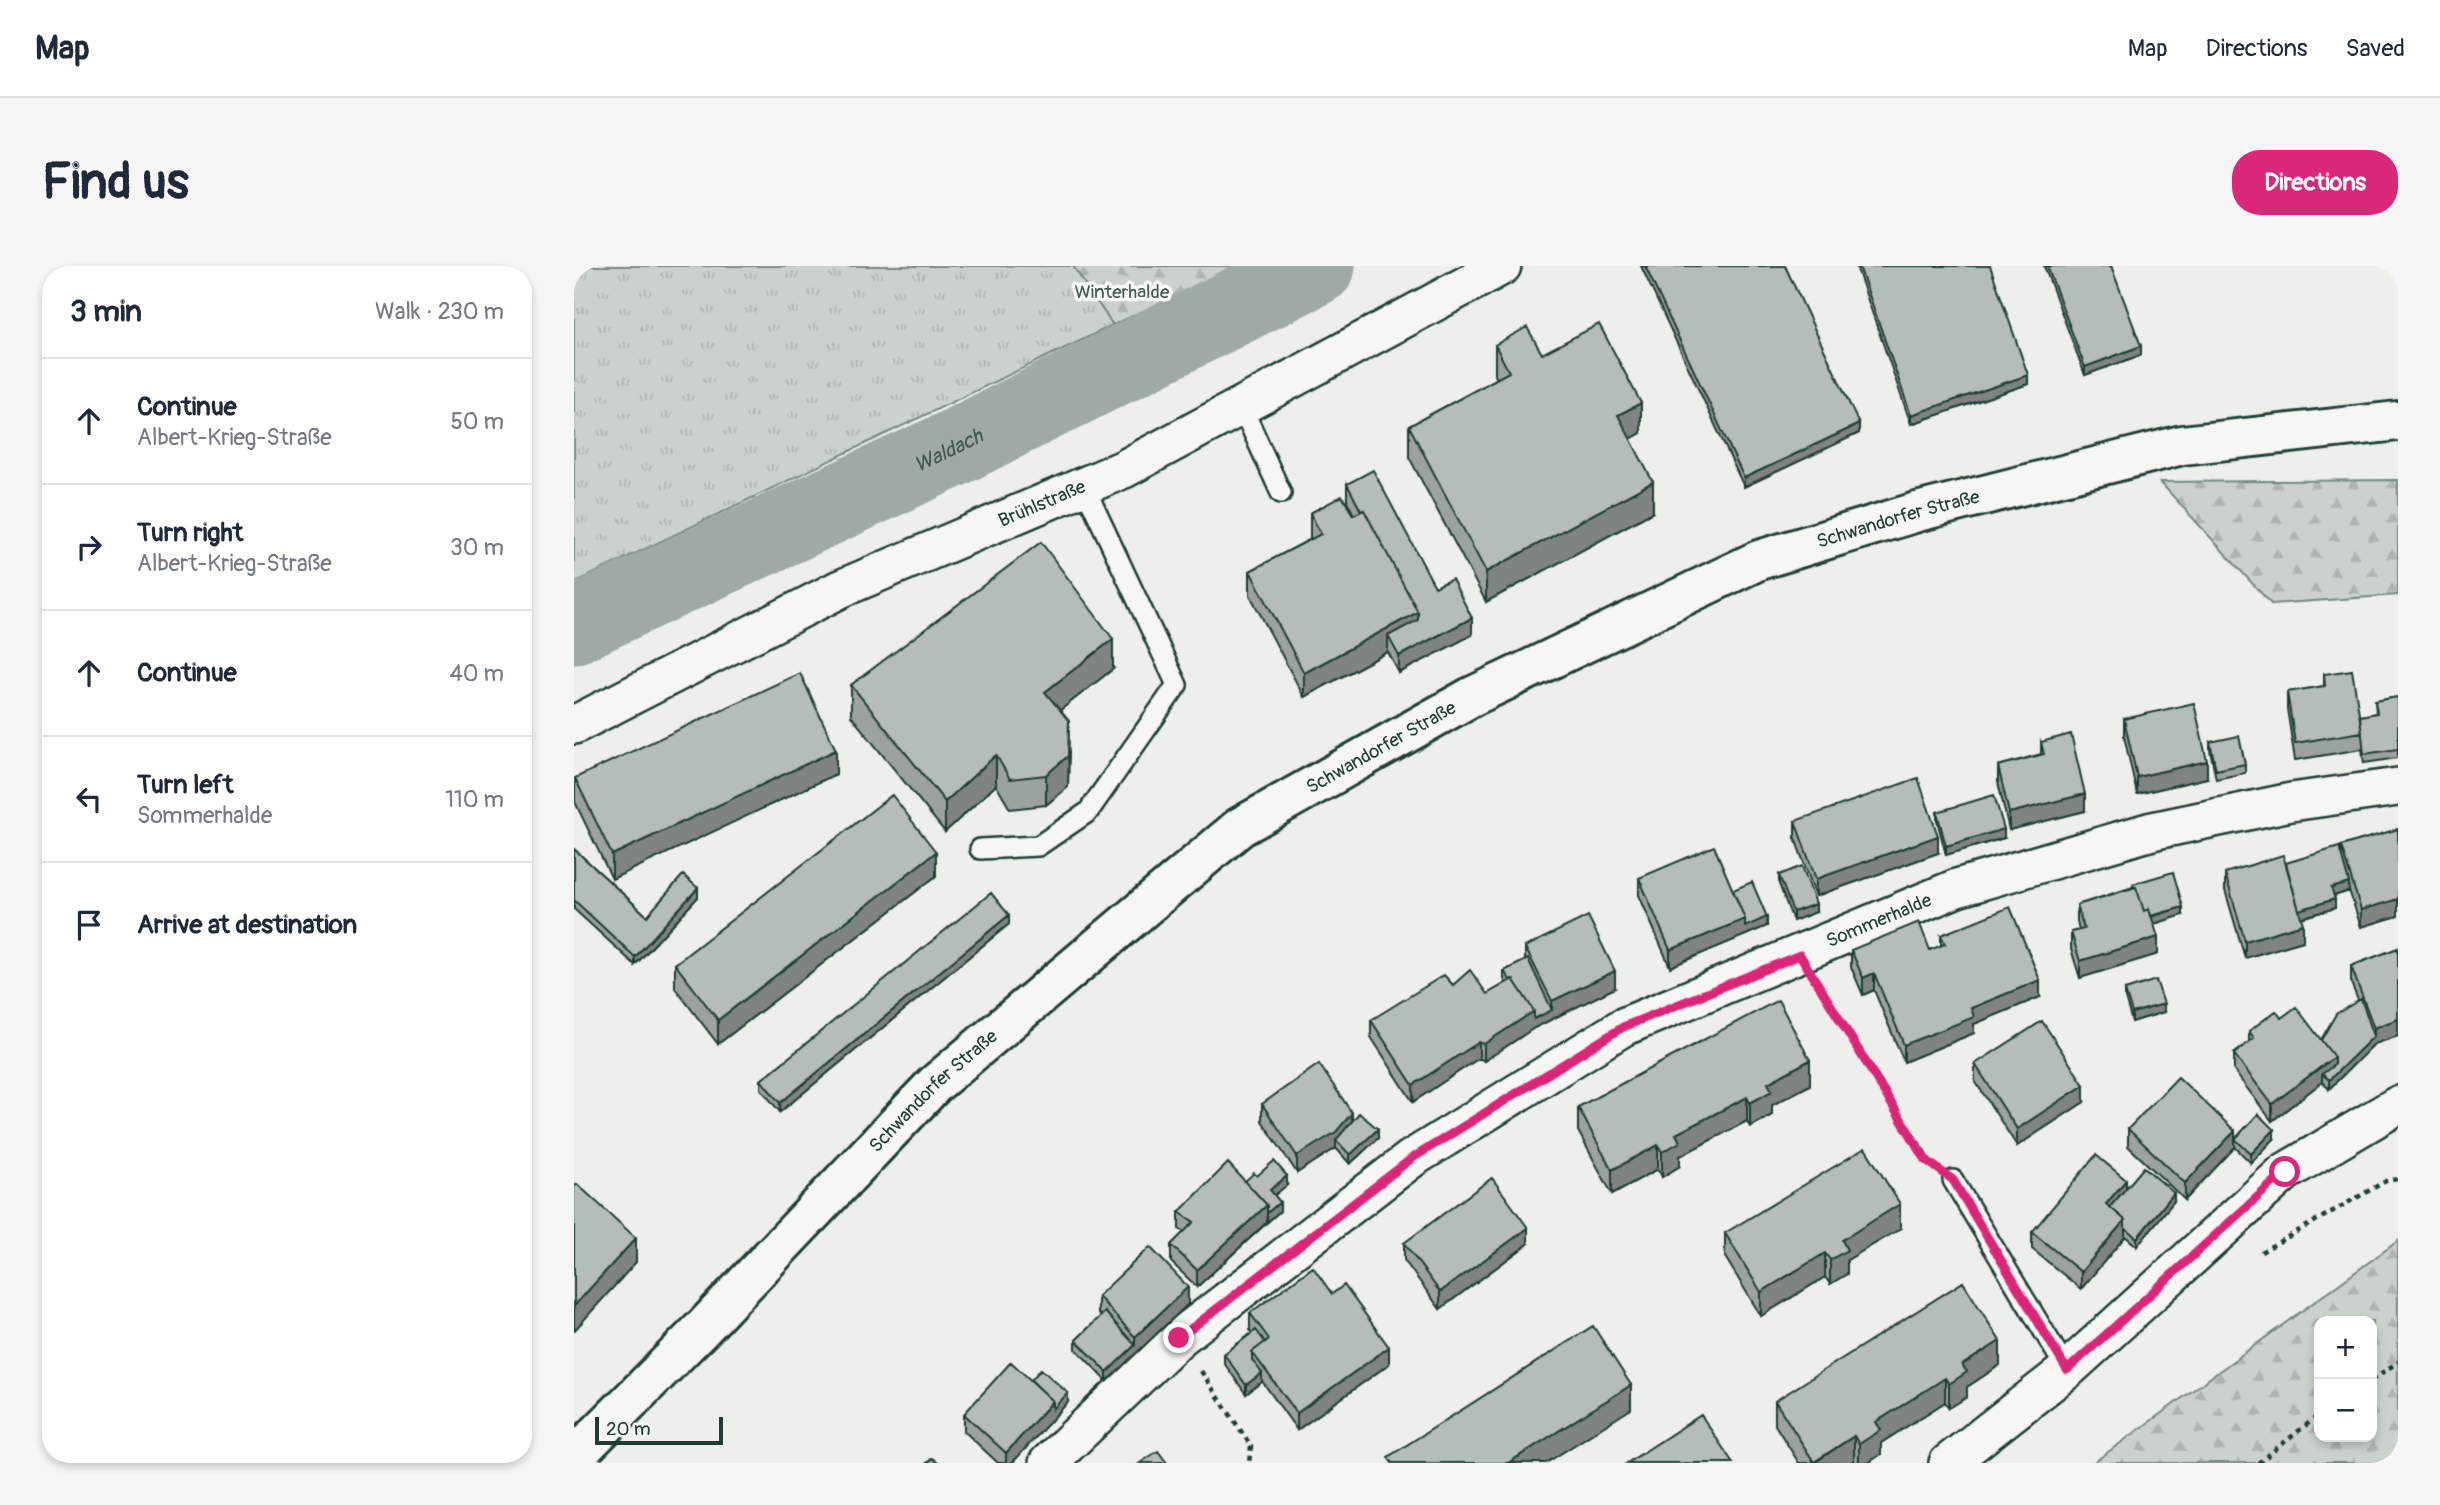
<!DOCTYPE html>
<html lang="en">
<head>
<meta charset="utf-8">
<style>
  :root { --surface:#fff; --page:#f6f6f7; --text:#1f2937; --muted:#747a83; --line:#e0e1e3; --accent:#db2777 }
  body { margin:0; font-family:Pangolin,sans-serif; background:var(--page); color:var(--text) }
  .controls { position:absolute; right:21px; bottom:21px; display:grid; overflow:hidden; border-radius:14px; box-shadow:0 4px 10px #0003 }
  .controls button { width:63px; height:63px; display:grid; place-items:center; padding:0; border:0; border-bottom:2px solid var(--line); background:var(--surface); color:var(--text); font:35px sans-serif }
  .scale { position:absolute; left:21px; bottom:18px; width:128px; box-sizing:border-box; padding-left:7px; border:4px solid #1f3d34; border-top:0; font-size:19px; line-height:24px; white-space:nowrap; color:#1f3d34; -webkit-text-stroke:5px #f6f6f2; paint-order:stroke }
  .stop { position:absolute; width:21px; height:21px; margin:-16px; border:5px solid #db2777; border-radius:50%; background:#fff }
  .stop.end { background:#db2777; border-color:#fff; box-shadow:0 2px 7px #0008 }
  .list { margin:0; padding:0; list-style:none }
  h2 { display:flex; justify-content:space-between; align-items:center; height:91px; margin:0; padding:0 28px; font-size:30px }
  h2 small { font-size:23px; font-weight:400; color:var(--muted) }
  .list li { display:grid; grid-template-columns:46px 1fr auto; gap:21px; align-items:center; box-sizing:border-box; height:126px; padding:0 28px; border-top:2px solid var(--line) }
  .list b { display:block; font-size:26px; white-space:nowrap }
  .list p { margin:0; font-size:23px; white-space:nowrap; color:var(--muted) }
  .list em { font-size:23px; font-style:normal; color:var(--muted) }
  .icon { flex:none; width:38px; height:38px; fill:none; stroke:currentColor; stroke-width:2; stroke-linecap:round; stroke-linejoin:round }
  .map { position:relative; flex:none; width:1824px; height:1197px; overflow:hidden; border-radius:28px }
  header { display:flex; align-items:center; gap:42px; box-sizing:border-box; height:98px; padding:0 35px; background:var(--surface); border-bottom:2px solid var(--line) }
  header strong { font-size:33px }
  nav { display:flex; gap:38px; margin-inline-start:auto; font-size:24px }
  .intro { display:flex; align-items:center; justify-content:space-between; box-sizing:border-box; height:168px; padding:0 42px }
  h1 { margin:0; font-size:49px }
  .button { padding:18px 32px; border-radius:28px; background:var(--accent); color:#fff; font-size:24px; font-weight:700 }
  main { display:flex; gap:42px; padding:0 42px }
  aside { flex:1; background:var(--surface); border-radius:28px; box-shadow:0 4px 10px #0003 }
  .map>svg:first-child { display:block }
</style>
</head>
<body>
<header>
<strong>Map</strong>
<nav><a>Map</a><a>Directions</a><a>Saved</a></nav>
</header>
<div class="intro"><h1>Find us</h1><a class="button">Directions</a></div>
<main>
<aside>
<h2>3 min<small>Walk · 230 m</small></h2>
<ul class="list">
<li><svg class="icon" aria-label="ahead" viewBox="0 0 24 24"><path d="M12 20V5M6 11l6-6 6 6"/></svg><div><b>Continue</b><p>Albert-Krieg-Straße</p></div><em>50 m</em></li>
<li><svg class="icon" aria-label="right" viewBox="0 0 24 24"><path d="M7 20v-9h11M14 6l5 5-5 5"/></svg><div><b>Turn right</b><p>Albert-Krieg-Straße</p></div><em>30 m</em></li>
<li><svg class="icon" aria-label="ahead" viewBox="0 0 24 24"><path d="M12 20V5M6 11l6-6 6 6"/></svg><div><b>Continue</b></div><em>40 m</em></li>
<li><svg class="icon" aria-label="left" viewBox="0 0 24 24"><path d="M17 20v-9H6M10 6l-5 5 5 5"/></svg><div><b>Turn left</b><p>Sommerhalde</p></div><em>110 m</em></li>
<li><svg class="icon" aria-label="arrive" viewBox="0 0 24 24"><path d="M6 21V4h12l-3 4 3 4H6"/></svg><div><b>Arrive at destination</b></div></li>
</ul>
</aside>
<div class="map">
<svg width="1824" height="1197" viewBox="0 0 1824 1197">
  <defs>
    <pattern id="grass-tufts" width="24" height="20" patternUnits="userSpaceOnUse" patternTransform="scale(1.75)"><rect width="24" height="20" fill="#cbd2cc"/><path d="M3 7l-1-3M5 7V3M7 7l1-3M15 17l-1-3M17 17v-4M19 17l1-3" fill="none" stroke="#aeb5b0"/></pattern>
    <pattern id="forest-firs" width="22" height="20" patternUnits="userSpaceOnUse" patternTransform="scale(1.75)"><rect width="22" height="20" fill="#cbd2cc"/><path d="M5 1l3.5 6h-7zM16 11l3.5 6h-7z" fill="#aeb5b0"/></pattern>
  </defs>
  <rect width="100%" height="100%" fill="#edefea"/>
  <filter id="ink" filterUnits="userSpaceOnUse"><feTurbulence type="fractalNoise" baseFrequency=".0143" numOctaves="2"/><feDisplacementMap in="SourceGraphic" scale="14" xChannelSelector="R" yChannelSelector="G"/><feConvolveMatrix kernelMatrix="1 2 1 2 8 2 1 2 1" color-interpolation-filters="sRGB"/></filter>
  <g filter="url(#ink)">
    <path fill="url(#grass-tufts)" stroke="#758880" stroke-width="2" d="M0 0H499L539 59 0 317Z"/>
    <path fill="url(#forest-firs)" stroke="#758880" stroke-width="2" fill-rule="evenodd" d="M499 0H667L539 59Z
      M1824 214V329L1697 338 1586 216Z
      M1824 975V1197H1519ZM1745 1055H1798V1171H1745Z"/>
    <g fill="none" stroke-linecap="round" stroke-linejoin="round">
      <path stroke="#9faaa4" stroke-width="77" id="s1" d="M0 359 376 184 743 0"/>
      <g stroke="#1f3d34" stroke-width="24">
        <path id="lane" d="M667 139 707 227
          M406 583 464 580 514 546 603 419 510 220
          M1379 914 1493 1104"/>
      </g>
      <g stroke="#1f3d34" stroke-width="42">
        <g id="street">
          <path id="s2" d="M0 459 266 323 550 203 928 0"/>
          <path id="s3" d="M474 1197 605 1072 837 893 1049 761 1383 622 1578 565 1717 536 1824 521"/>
          <path d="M1374 1197 1493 1104 1711 906 1824 839"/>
        </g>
      </g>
      <g stroke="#1f3d34" stroke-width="44">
        <g id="secondary">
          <path id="s4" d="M0 1191 129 1062 361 818 666 561 897 431 1185 294 1343 246 1608 179 1824 155"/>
        </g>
      </g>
      <path stroke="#1f3d34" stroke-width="4.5" stroke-dasharray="5 5" stroke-linecap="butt" d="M1247 723 1356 896
        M1687 986 1812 915 1824 913
        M627 1105 677 1180 675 1197
        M1798 1113 1824 1096
        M1684 1197 1745 1149"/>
      <use href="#lane" stroke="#f6f6f2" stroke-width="19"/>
      <use href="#street" stroke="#f6f6f2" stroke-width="37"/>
      <use href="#secondary" stroke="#f6f6f2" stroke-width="38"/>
    </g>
    <path fill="#9ba39e" stroke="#1f3d34" stroke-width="2" d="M1067 0H1211L1285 167 1170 221Z
      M1282 0H1416L1454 118 1337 158Z
      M1470 0H1537L1567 89 1511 109Z
      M921 79 968 88 1067 167 1056 173 1079 246 912 336 835 191V160L923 113 921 109Z
      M773 218 861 321 898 369 825 407 814 386 730 431 676 329V305L737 273 736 271V247L780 249 773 235Z
      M539 403 486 444 495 486 494 521 472 539 436 543 422 519 371 566 277 450V419Z
      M1750 408 1786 450 1802 447 1801 435 1824 431V492L1790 497 1788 483 1721 494 1713 443V426L1750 420Z
      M1550 453 1633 512 1563 528 1550 470Z
      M1467 476 1511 545 1435 564 1424 516V500L1467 488Z
      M1636 476 1671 498V507L1642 513 1636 484Z
      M262 508 38 613 1 536V512Z
      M1363 546 1430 572 1372 589 1363 554Z
      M1221 555 1364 587 1242 630 1221 572Z
      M1824 563V650L1787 661 1775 624V625L1760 630 1761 642 1727 652 1729 675 1671 692 1651 624V607L1767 589V580Z
      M0 583 73 650 124 631 61 699 0 643Z
      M1205 609 1242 646 1219 655 1205 618Z
      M362 610 144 778 101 722V698Z
      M1065 612 1159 624 1193 660 1096 701 1065 629Z
      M1559 618 1609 649 1580 658 1584 688 1506 712 1497 683V666L1505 664 1503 655V639L1559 621Z
      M435 658 206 846 187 823V814Z
      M1367 669 1466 731 1400 758V767L1330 796 1300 724 1289 729 1277 701V684H1356L1367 680Z
      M951 681 1041 722 960 762 910 795 905 792 839 836 797 771V754L879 719 913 728 932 717 930 713V705L951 695Z
      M1824 682V770L1800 778 1755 823 1748 816 1698 855 1660 805V788L1675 776V765L1707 752 1747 774 1784 734 1777 717V700Z
      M1551 724 1590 746 1558 756 1551 732Z
      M1401 798 1510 836 1443 880 1401 815Z
      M1236 819 1198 839V849L1176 861 1173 855 1106 890V900L1088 911 1084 903 1038 928 1004 865V841Z
      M688 838 778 855 804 872 776 898 762 882 723 907 688 855Z
      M1554 863 1661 873H1700L1677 897 1661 881 1611 934 1554 880Z
      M683 910 713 919 700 929 706 945 623 1021 597 996V979L610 966 605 963V946Z
      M1552 923 1600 935 1563 980 1551 970 1507 1023 1458 983V966Z
      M1326 963 1273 994V1008L1256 1018 1251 1011 1187 1050 1151 991V967Z
      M830 977 954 978 866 1043 830 994Z
      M758 1028 815 1098 723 1164 688 1115 672 1128 650 1097V1088L678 1067 676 1064V1047Z
      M524 1030 614 1038 533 1115 502 1083V1074L527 1050 524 1047Z
      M1426 1099 1393 1121V1131L1375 1142 1371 1136 1307 1177V1188L1294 1197H1282L1280 1195 1277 1197H1225L1201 1159V1135Z
      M457 1114 494 1136 438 1197H424L390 1165V1148Z"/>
    <path fill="#7e8481" stroke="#1f3d34" stroke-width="2" d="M1567 80V89L1511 109V101Z
      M1454 109V118L1337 158V149Z
      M1067 137V167L1044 180V149Z
      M1285 158V167L1170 221V212Z
      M1079 216V246L912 336V306Z
      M844 346V371L814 370V386L730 431V407Z
      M898 352V369L825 407V390Z
      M539 373V403L471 456V426Z
      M495 455 494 521 472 539V509Z
      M262 484V508L38 613V589Z
      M422 489V519L371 566V536Z
      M1633 495V512L1563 528V511Z
      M1511 528V545L1435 564V547Z
      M1430 563V572L1372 589V580Z
      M1364 570V587L1242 630V613Z
      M362 586V610L144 778V754Z
      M1775 617V625L1757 631V622Z
      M124 622V631L61 699V691Z
      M1761 633V642L1723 653V644Z
      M1824 633V650L1787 661V644Z
      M1242 638V646L1219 655V646Z
      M1609 641V649L1570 661V653Z
      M435 649V658L206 846V837Z
      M1193 651V660L1096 701V684L1171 653Z
      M1729 658V675L1671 692V675Z
      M1584 671V688L1506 712V695Z
      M1041 705V722L960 762 910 795V778L960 745 978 744V735Z
      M1300 707V724L1289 729V712Z
      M1466 714V731L1400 758V767L1330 796V779L1397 742Z
      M1590 738V746L1558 756V747Z
      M1824 753V770L1800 778 1755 823V814L1800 770V762Z
      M905 776V792L839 836V819Z
      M1760 791V807L1748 808V816L1698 855V838Z
      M1236 794V819L1198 839V849L1176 861V837L1194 817Z
      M1510 819V836L1443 880V863Z
      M1173 831V855L1106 890V900L1088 911V886L1102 868Z
      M778 847V864L762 874V882L723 907V890Z
      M804 863V872L776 898V889Z
      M1700 864V873L1677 897V888Z
      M1661 865V881L1611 934V917Z
      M1084 879V903L1038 928V904Z
      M713 910V919L696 933V924Z
      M1552 914V931L1536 950 1532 938Z
      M1600 927V935L1563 980V972Z
      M706 936V945L693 956V947Z
      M1326 938V963L1273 994V1008L1256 1018V994L1268 974Z
      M693 939V956L623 1021V1004Z
      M1551 954V971L1507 1023V1006Z
      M954 962V978L866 1043V1026Z
      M62 972V996L0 1065V1040Z
      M1251 987V1011L1187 1050V1026Z
      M614 1021V1038L533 1115V1106L561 1079V1071Z
      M1426 1075V1099L1393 1121V1131L1375 1142V1118L1388 1099Z
      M815 1081V1098L723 1164V1147Z
      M688 1107V1116L672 1128V1119Z
      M1371 1112V1136L1307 1177V1188L1294 1197H1285V1178L1302 1156Z
      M1057 1119V1143L972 1197H934Z
      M494 1127V1136L438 1197H432V1187L479 1135Z
      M1280 1170V1195L1277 1197H1240Z"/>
    <path fill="#b4bdb8" stroke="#1f3d34" stroke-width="2" d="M1071 0H1211L1285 158 1170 212Z
      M1285 0H1416L1454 109 1337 149Z
      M1473 0H1537L1567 80 1511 101Z
      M1025 58 1067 137 1044 149 1079 216 912 306 835 160 935 106 921 79 953 61 968 88Z
      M799 204 861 321 878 313 898 352 825 390 814 370 844 354V346L790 244 787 245 773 218Z
      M768 230 779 249 790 244 844 346 730 407 676 305 747 268 736 247Z
      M467 276 539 373 471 426 495 455 494 490 472 509 436 513 422 489 371 536 277 419Z
      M1778 404 1788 466 1721 477 1713 426 1751 420 1750 408Z
      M226 407 262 484 38 589 1 512Z
      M1824 431V483L1790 488 1786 450 1803 447 1801 435Z
      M1620 437 1633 495 1563 511 1550 453Z
      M1497 468 1511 528 1435 547 1424 500 1470 488 1467 476Z
      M1665 470 1671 498 1642 504 1636 476Z
      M1344 512 1364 570 1242 613 1221 555Z
      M318 529 362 586 144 754 101 698Z
      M1420 529 1430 563 1372 580 1363 546Z
      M1824 563V633L1787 644 1767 580Z
      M1140 580 1171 653 1096 684 1065 612Z
      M1765 581 1775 617 1757 622 1761 633 1725 644 1712 597Z
      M0 583 73 650 109 609 124 622 61 691 0 634Z
      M1709 589 1729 658 1671 675 1651 607Z
      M1228 600 1242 638 1219 646 1205 609Z
      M1599 606 1609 641 1577 650 1575 643 1570 645 1562 621H1560L1559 618Z
      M1178 616 1193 651 1171 661V653L1159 624Z
      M1562 621 1570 645 1575 643 1584 671 1506 695 1497 666 1510 663 1503 639Z
      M417 627 435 649 206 837 187 814Z
      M1436 641 1466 714 1397 742 1400 751 1330 779 1300 707 1289 712 1277 684 1345 656 1356 684 1371 678 1367 669Z
      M1014 650 1041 705 978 735 951 681Z
      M1824 682V753L1800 762 1777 700Z
      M954 693 978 744 960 753V745L939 713 936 714 930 705Z
      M896 704 913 728 939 713 960 745 910 778 905 776 839 819 797 754 870 709 879 719Z
      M1582 714 1590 738 1558 747 1551 724Z
      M1787 733 1800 770 1755 814 1748 808 1760 799V791L1747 774 1762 748Z
      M1204 734 1236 794 1194 817 1198 825 1176 837 1173 831 1102 868 1106 876 1088 886 1084 879 1038 904 1004 841Z
      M1722 741 1760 791 1698 838 1660 788 1680 772 1675 765 1702 745 1707 752Z
      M1468 755 1510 819 1443 863 1401 798Z
      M745 798 778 847 762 866 723 890 688 838Z
      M1604 811 1661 865 1611 917 1554 863Z
      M785 847 804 863 776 889 762 874Z
      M1684 848 1700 864 1677 888 1661 873Z
      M1291 882 1326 938 1268 974 1273 984 1256 994 1251 987 1187 1026 1151 967Z
      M1522 889 1552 914 1532 938 1551 954 1507 1006 1458 966Z
      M700 895 713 910 696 924 706 936 693 947V939L671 915 680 907 683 910Z
      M654 897 693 939 623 1004 597 979 620 956 605 946Z
      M1570 901 1600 927 1563 972 1551 962V954L1536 941Z
      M918 912 954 962 866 1026 830 977Z
      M3 918 62 972 0 1040V921Z
      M576 981 614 1021 561 1071 524 1030Z
      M739 1001 758 1028 770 1019 815 1081 723 1147 678 1086 695 1073 676 1047Z
      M1389 1016 1426 1075 1388 1099 1393 1106 1375 1118 1371 1112 1302 1156 1307 1164 1285 1178 1280 1170 1240 1196 1201 1135Z
      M531 1046 561 1079 533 1106 502 1074Z
      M1019 1060 1057 1119 934 1197H818L814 1191Z
      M682 1064 691 1076 678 1086V1094L688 1107 672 1119 650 1088Z
      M437 1096 479 1135 432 1187 390 1148Z
      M467 1103 494 1127 479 1143V1135L457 1114Z
      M1127 1149 1159 1197H1053Z
      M584 1185 593 1197H566Z
      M358 1192 364 1197H353Z"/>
  </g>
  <g fill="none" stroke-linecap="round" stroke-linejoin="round" filter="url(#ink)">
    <path stroke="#db2777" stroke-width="9" d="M605 1072 837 893 1049 761 1226 689 1352 894 1379 914 1493 1104 1711 906"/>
  </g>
  <g text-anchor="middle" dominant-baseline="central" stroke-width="7" stroke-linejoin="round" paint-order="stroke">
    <g font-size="19" fill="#415b52" stroke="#f6f6f2">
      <text x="548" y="26">Winterhalde</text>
    </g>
    <g font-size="19" fill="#1f3d34" stroke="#f6f6f2">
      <text stroke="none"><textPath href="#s2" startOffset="518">Brühlstraße</textPath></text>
      <text stroke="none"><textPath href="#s4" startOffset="1647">Schwandorfer Straße</textPath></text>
      <text stroke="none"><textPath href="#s4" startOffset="1080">Schwandorfer Straße</textPath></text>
      <text stroke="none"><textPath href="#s3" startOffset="1001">Sommerhalde</textPath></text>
      <text stroke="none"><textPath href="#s4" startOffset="513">Schwandorfer Straße</textPath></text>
    </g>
    <g font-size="21" font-style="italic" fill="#3f5850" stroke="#f6f6f2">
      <text stroke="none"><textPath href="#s1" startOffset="413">Waldach</textPath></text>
    </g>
  </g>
</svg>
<div class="controls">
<button>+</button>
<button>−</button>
</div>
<div class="scale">20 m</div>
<div class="stop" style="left:1711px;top:906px"></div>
<div class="stop end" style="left:605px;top:1072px"></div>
</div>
</main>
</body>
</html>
